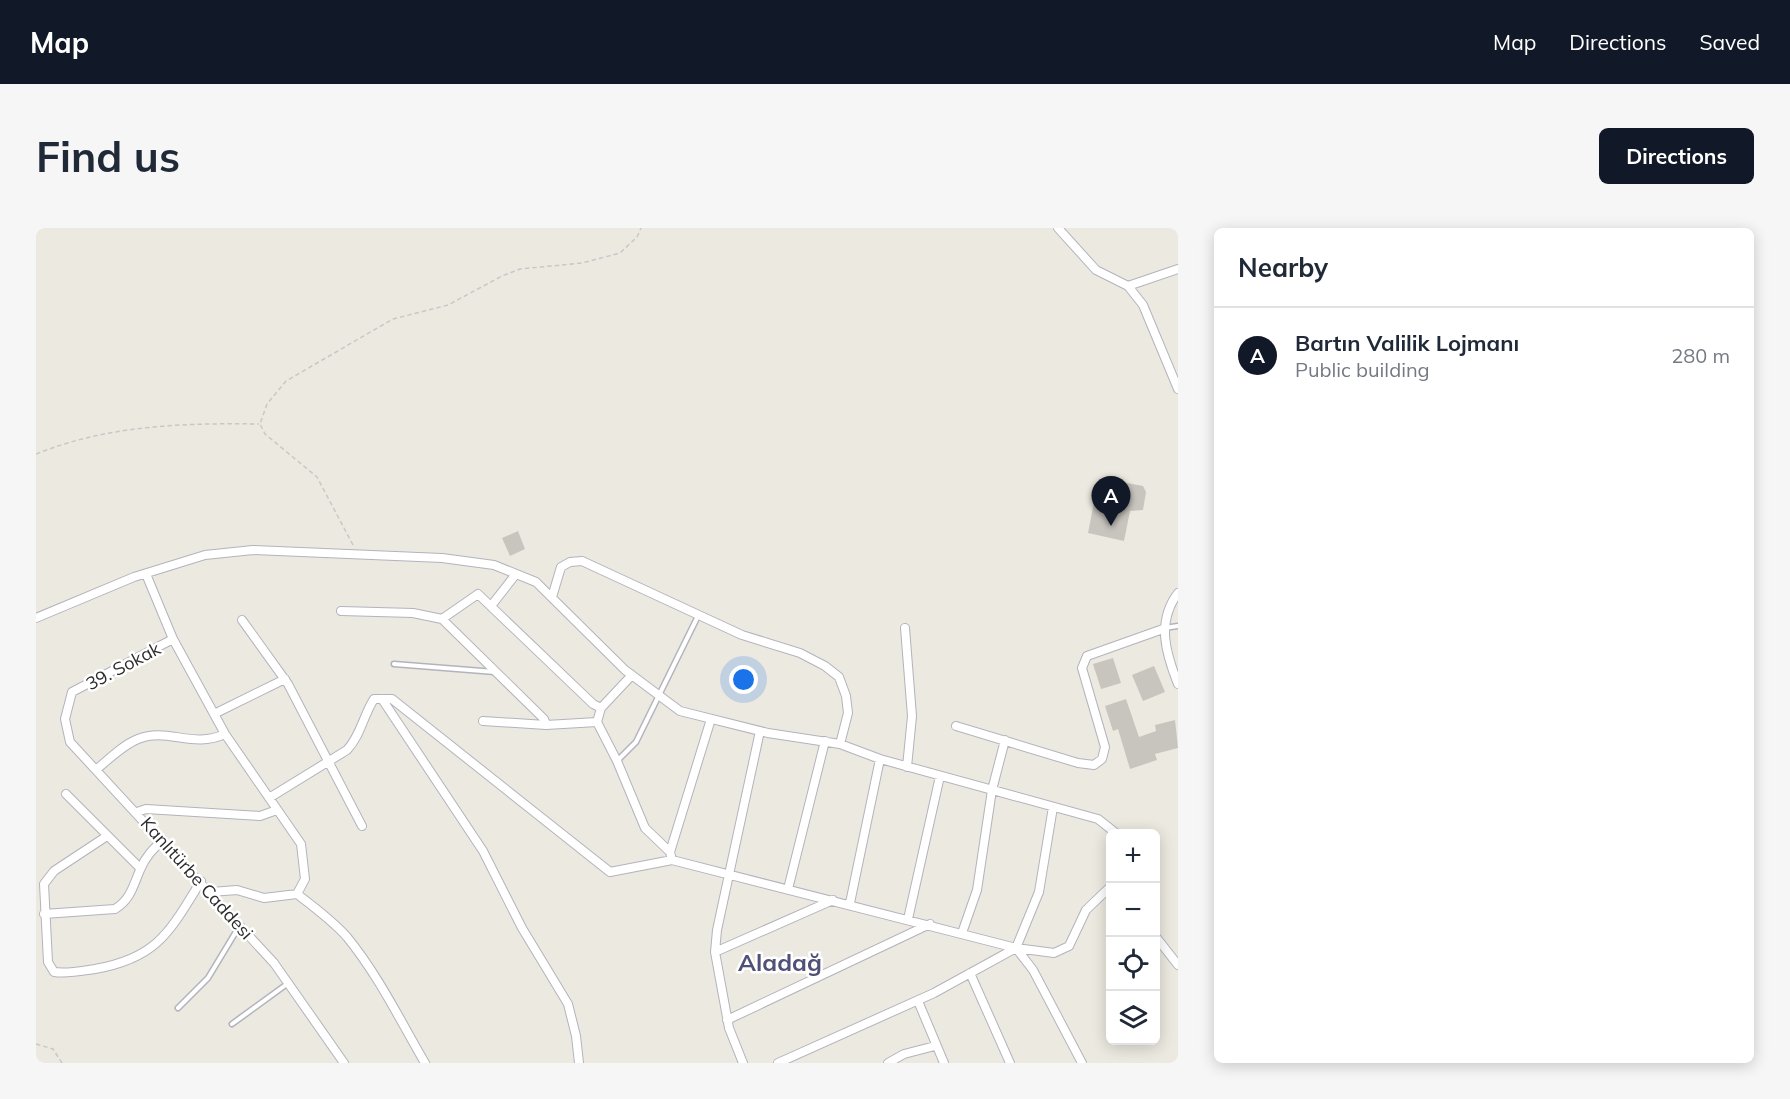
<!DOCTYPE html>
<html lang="en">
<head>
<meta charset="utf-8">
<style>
  :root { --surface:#fff; --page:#f6f6f7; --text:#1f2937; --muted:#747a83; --line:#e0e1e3; --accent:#111827 }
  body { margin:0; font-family:Mulish,sans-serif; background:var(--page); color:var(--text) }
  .controls { position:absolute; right:18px; bottom:18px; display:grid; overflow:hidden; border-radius:9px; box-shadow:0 3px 15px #0003 }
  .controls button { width:54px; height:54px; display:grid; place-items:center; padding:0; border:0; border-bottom:2px solid var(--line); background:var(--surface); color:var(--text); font:30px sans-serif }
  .you { position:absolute; left:708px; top:452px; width:21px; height:21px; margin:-15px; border:4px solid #fff; border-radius:50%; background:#1a73e8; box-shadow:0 0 0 9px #1a73e833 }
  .badge { display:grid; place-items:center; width:39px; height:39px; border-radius:50%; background:var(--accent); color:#fff; font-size:20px; font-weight:700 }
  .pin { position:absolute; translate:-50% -50px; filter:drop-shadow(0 2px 3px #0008) }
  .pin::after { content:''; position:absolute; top:32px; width:21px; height:18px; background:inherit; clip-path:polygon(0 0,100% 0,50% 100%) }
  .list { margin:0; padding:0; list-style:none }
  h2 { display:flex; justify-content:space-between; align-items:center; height:78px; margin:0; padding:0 24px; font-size:26px }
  h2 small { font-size:20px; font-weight:400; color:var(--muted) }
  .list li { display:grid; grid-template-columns:39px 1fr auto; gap:18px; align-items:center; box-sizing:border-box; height:96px; padding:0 24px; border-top:2px solid var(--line) }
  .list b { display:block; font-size:22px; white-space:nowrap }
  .list p { margin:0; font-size:20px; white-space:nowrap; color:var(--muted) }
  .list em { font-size:20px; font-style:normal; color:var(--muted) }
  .icon { flex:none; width:33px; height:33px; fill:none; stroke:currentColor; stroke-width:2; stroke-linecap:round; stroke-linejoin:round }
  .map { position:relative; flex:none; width:1142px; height:835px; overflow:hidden; border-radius:9px }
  header { display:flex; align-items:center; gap:36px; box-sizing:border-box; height:84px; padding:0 30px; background:var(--accent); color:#fff }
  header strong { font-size:28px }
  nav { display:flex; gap:33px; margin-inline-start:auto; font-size:21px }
  .intro { display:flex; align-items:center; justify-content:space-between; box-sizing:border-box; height:144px; padding:0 36px }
  h1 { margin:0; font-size:42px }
  .button { padding:15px 27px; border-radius:9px; background:var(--accent); color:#fff; font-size:21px; font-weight:700 }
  main { display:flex; gap:36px; padding:0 36px }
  aside { flex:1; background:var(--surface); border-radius:9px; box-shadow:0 3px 15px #0003 }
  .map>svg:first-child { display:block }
</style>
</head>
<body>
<header>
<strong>Map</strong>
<nav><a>Map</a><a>Directions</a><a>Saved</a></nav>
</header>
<div class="intro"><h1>Find us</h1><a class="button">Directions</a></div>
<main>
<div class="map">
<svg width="1142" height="835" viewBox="0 0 1142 835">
  <rect width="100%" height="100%" fill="#ece9e0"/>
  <path fill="#c8c5bf" d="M1086 254 1107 258 1110 264 1107 282 1094 283 1088 313 1052 305 1061 259 1080 263 1082 257Z
    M482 303 489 321 474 328 466 310Z
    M1077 430 1085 455 1065 461 1057 436Z
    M1118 438 1129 464 1107 473 1096 447Z
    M1090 471 1103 509 1120 503 1119 497 1139 492 1142 520 1119 526 1121 532 1094 541 1082 501 1077 503 1069 478Z"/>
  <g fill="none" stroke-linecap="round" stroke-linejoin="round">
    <g stroke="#b3b3be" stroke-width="7">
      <path id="lane" d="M1128 400 1142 398
        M358 436 459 444
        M582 532 600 514 662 388
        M142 780 172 750 204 697
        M196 796 251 756"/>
    </g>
    <g stroke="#b3b3be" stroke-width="10">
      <path id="street" d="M1022 0 1060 42 1092 58 1107 77 1142 161
        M1092 58 1142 41
        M110 346 137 411 189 506 265 616 269 651 261 666
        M1142 365C1120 394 1130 426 1142 456
        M516 369 525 339 534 334 546 333 706 407 764 425 789 438 803 449 810 468 812 485 804 516
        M455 378 480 346
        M305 383 377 385 406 391 508 491 510 497
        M0 390 98 349 169 327 217 322 406 330 458 337 500 354 589 442 644 483 732 505 804 516 844 531 1062 591 1081 606
        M406 391 442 366 557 476 565 480
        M206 392 252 456 326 598
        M869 400 876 488 871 539
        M137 411 36 464 29 491 34 514 238 735 308 835
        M596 447 565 480 561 494 581 533 609 600 634 624 636 632
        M346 471 447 623 486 700 532 776 540 808 543 835
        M178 486 249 451
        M447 493 510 497 561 494
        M920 498 1042 535 1058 537 1066 531 1069 519 1046 440 1051 428 1127 401
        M61 541C73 531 87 517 102 511 132 499 156 521 189 506
        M30 566 104 640
        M233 570 311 522C325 507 327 488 338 471H356L574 644 636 632 980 720 1018 725 1033 718 1050 682 1074 659
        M101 584 110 581 224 588 241 582
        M71 608 18 643 8 656 12 734 18 744C32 746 45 743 59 741 122 730 134 703 165 653
        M634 624 675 491
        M752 661 789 513
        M175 664 201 662 228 670 261 666C278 679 297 693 311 709 342 747 364 792 389 835
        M814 675 844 531
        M8 686 79 681C95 671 97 658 104 642 109 629 117 621 127 612
        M872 691 904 548
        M926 705 941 662 956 562 969 512
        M1120 709 1142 737
        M980 720 997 742 1046 835
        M679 724 681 702 724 503
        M934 745 974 835
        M882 773 908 835
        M691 792 894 696
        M707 835 693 800 679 724 797 672
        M742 835 898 765 980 720 1003 664 1017 579
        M852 835 868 826 899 818"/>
    </g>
    <path stroke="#c8c8c8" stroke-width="1.5" stroke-dasharray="4.5 3" stroke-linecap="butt" d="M0 226C72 197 147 195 223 196
      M317 317 281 249 229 206 224 196 231 176 250 153 357 91 412 77 466 48 484 41 546 35 584 25 601 9 605 0
      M0 816 17 821 26 835"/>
    <use href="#lane" stroke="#fff" stroke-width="4"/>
    <use href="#street" stroke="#fff" stroke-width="8"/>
  </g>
  <g text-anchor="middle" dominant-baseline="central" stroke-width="5" stroke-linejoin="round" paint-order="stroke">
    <g font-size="18" fill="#2c2c2c" stroke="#fff">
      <text transform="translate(87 438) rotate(-28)">39. Sokak</text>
      <text transform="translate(161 650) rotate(48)">Kanlıtürbe Caddesi</text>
    </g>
    <g font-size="24" font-weight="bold" fill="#505078" stroke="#fff">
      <text x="744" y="734">Aladağ</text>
    </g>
  </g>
</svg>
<div class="controls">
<button>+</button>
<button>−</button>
<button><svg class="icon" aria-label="locate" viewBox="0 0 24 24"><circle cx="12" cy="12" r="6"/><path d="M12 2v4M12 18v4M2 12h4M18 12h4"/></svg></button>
<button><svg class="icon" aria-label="layers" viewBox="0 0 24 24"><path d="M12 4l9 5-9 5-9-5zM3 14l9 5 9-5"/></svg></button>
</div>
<div class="you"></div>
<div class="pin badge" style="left:1075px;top:298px">A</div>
</div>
<aside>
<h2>Nearby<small></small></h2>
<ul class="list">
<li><span class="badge">A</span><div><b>Bartın Valilik Lojmanı</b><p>Public building</p></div><em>280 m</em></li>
</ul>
</aside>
</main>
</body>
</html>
